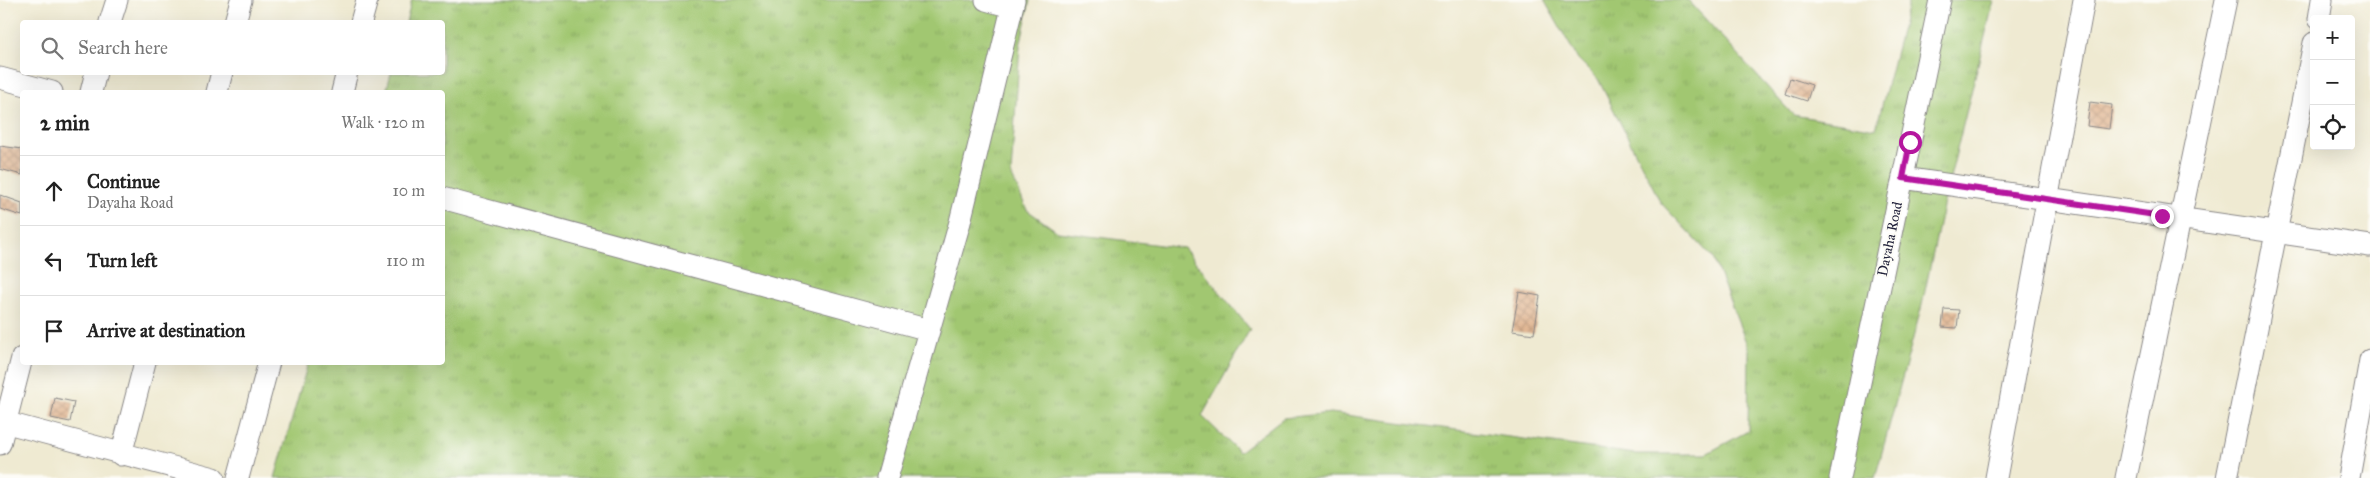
<!DOCTYPE html>
<html lang="en">
<head>
<meta charset="utf-8">
<style>
  :root { --surface:#fff; --page:#f2f2f2; --text:#222; --muted:#767676; --line:#e0e0e0 }
  body { margin:0; font-family:"IM FELL Great Primer",serif; background:var(--page); color:var(--text) }
  .controls { position:absolute; right:15px; top:15px; display:grid; overflow:hidden; border-radius:5px; box-shadow:0 5px 20px #0002 }
  .controls button { width:45px; height:45px; display:grid; place-items:center; padding:0; border:0; border-bottom:1px solid var(--line); background:var(--surface); color:var(--text); font:25px sans-serif }
  .stop { position:absolute; width:15px; height:15px; margin:-11px; border:4px solid #b5179e; border-radius:50%; background:#fff }
  .stop.end { background:#b5179e; border-color:#fff; box-shadow:0 1px 5px #0008 }
  .list { margin:0; padding:0; list-style:none }
  h2 { display:flex; justify-content:space-between; align-items:center; height:65px; margin:0; padding:0 20px; font-size:21px }
  h2 small { font-size:16px; font-weight:400; color:var(--muted) }
  .list li { display:grid; grid-template-columns:32px 1fr auto; gap:15px; align-items:center; box-sizing:border-box; height:70px; padding:0 20px; border-top:1px solid var(--line) }
  .list b { display:block; font-size:19px; white-space:nowrap }
  .list p { margin:0; font-size:16px; white-space:nowrap; color:var(--muted) }
  .list em { font-size:16px; font-style:normal; color:var(--muted) }
  .icon { flex:none; width:28px; height:28px; fill:none; stroke:currentColor; stroke-width:2; stroke-linecap:round; stroke-linejoin:round }
  .map { position:relative; flex:none; width:2370px; height:478px; overflow:hidden }
  .search { position:absolute; background:var(--surface); box-shadow:0 5px 20px #0002; left:20px; top:20px; width:425px; height:55px; display:flex; align-items:center; gap:12px; box-sizing:border-box; padding:0 18px; border-radius:5px; color:var(--muted); font-size:19px }
  .panel { position:absolute; background:var(--surface); box-shadow:0 5px 20px #0002; left:20px; top:90px; width:425px; height:275px; border-radius:5px }
  .map>svg:first-child { display:block }
</style>
</head>
<body>
<div class="map">
<svg width="2370" height="478" viewBox="0 0 2370 478">
  <defs>
    <pattern id="grass-tufts" width="24" height="20" patternUnits="userSpaceOnUse" patternTransform="scale(1.25)"><rect width="24" height="20" fill="#a1c771"/><path d="M3 7l-1-3M5 7V3M7 7l1-3M15 17l-1-3M17 17v-4M19 17l1-3" fill="none" stroke="#8aab63"/></pattern>
    <pattern id="building-cross-hatch" width="8" height="8" patternUnits="userSpaceOnUse" patternTransform="scale(1.25)"><rect width="8" height="8" fill="#e1b794"/><path d="M0 0l8 8M0 8l8-8" fill="none" stroke="#c19d80"/></pattern>
  </defs>
  <rect width="100%" height="100%" fill="#fdfcf7"/>
  <filter id="ink" filterUnits="userSpaceOnUse"><feTurbulence type="fractalNoise" baseFrequency=".02" numOctaves="2"/><feDisplacementMap in="SourceGraphic" scale="10" xChannelSelector="R" yChannelSelector="G"/><feConvolveMatrix kernelMatrix="1 2 1 2 8 2 1 2 1" color-interpolation-filters="sRGB"/></filter>
  <filter id="wash" filterUnits="userSpaceOnUse"><feTurbulence type="fractalNoise" baseFrequency=".0096" numOctaves="4" result="noise"/><feDisplacementMap in="SourceGraphic" scale="20" xChannelSelector="R" yChannelSelector="G"/><feGaussianBlur stdDeviation="1.12" result="paint"/><feColorMatrix in="noise" values="0 0 0 0 0 0 0 0 0 0 0 0 0 0 0 0 0 1.4 0 .05"/><feComposite in="paint" operator="in"/></filter>
  <g filter="url(#wash)">
    <rect width="100%" height="100%" fill="#efead2"/>
    <path fill="url(#grass-tufts)" stroke="#627456" d="M412 0H1030L1020 46 1011 174 1027 210 1058 232 1184 248 1250 329 1202 416 1239 452 1283 418 1331 413 1635 454H1706L1748 431 1749 350 1713 258 1661 203 1598 79 1578 59 1544 0H1688L1793 115 1876 129 1909 0H1994L1943 206 1922 305 1875 478H275L308 363 442 362V92H386L391 73 442 72V22H406Z"/>
    <g id="blocks">
      <path fill="url(#building-cross-hatch)" d="M1790 78 1812 85 1807 101 1785 94Z
        M2090 102 2112 105 2109 129 2087 126Z
        M0 146 22 149V175L0 169Z
        M0 195 22 203V216L0 209Z
        M1519 292 1540 296 1534 334 1512 331Z
        M1944 309 1959 310 1957 328 1942 327Z
        M55 398 74 402 70 422 51 418Z"/>
    </g>
  </g>
  <g filter="url(#ink)">
    <use href="#blocks" fill-opacity="0" stroke="#888686" stroke-width="1"/>
    <g fill="none" stroke-linecap="round" stroke-linejoin="round">
      <g stroke="#888686" stroke-width="23">
        <path id="minor" d="M986 0 1012 7
          M2319 19 2322 0
          M110 22 117 0
          M235 22 241 0
          M361 22 367 0
          M0 78 52 92
          M91 92 96 72
          M217 92 222 72
          M342 92 347 72
          M1903 178 2370 246
          M442 198 929 330
          M0 421 214 478
          M0 444 22 358
          M121 455 145 362
          M238 478 269 362
          M887 478 960 222 1014 0
          M1840 478 1940 0
          M1996 478 2084 0
          M2126 478 2226 0
          M2227 478 2314 43
          M2349 478 2370 360"/>
      </g>
      <use href="#minor" stroke="#fff" stroke-width="21"/>
    </g>
  </g>
  <g fill="none" stroke-linecap="round" stroke-linejoin="round" filter="url(#ink)">
    <path stroke="#b5179e" stroke-width="6" d="M1910 142 1903 178 2162 216"/>
  </g>
  <g text-anchor="middle" dominant-baseline="central" stroke-width="4" stroke-linejoin="round" paint-order="stroke">
    <g font-size="14" fill="#22223b" stroke="#fdfcf7">
      <text transform="translate(1890 239) rotate(-78)">Dayaha Road</text>
    </g>
  </g>
</svg>
<div class="controls">
<button>+</button>
<button>−</button>
<button><svg class="icon" aria-label="locate" viewBox="0 0 24 24"><circle cx="12" cy="12" r="6"/><path d="M12 2v4M12 18v4M2 12h4M18 12h4"/></svg></button>
</div>
<div class="stop" style="left:1910px;top:142px"></div>
<div class="stop end" style="left:2162px;top:216px"></div>
<div class="search"><svg class="icon" aria-label="search" viewBox="0 0 24 24"><circle cx="10" cy="10" r="6"/><path d="M15 15l6 6"/></svg>Search here</div>
<section class="panel">
<h2>2 min<small>Walk · 120 m</small></h2>
<ul class="list">
<li><svg class="icon" aria-label="ahead" viewBox="0 0 24 24"><path d="M12 20V5M6 11l6-6 6 6"/></svg><div><b>Continue</b><p>Dayaha Road</p></div><em>10 m</em></li>
<li><svg class="icon" aria-label="left" viewBox="0 0 24 24"><path d="M17 20v-9H6M10 6l-5 5 5 5"/></svg><div><b>Turn left</b></div><em>110 m</em></li>
<li><svg class="icon" aria-label="arrive" viewBox="0 0 24 24"><path d="M6 21V4h12l-3 4 3 4H6"/></svg><div><b>Arrive at destination</b></div></li>
</ul>
</section>
</div>
</body>
</html>
